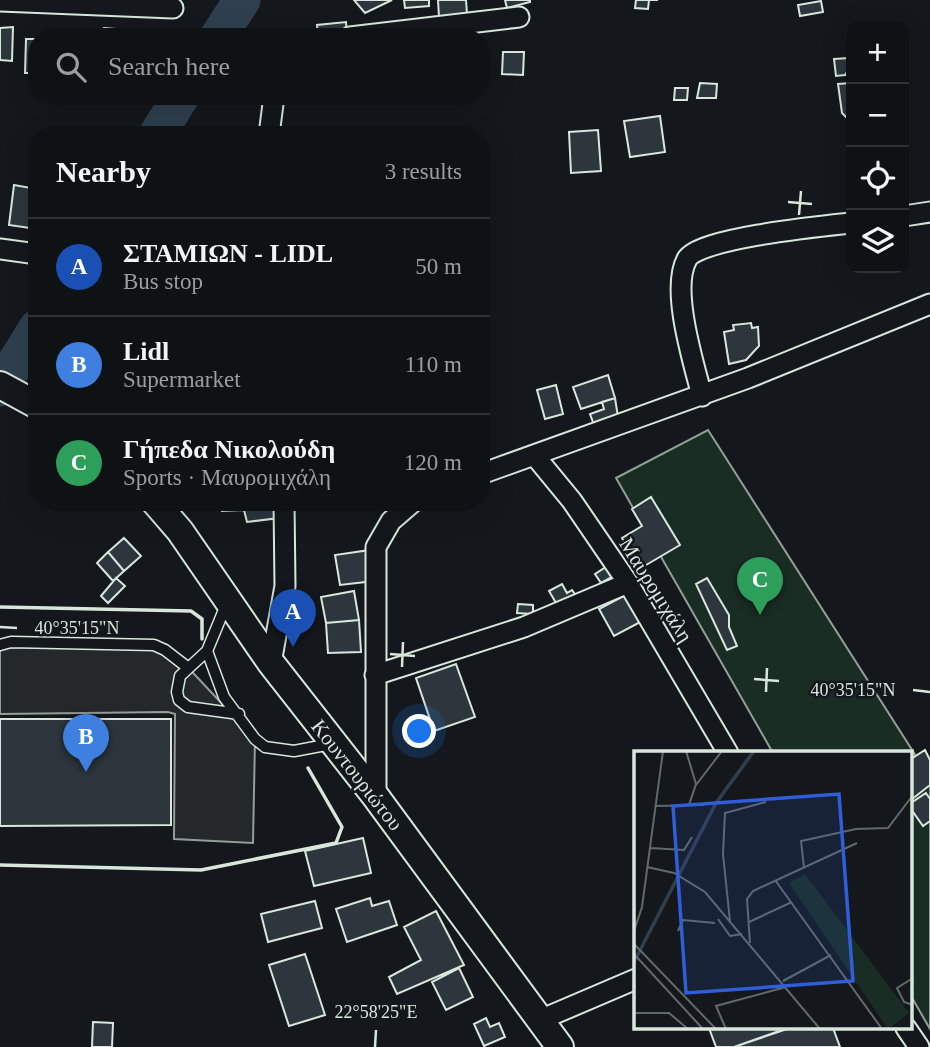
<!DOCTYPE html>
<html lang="en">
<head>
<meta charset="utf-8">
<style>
  :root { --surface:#0f1215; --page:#181b1e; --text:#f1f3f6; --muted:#9b9ea0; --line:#2f3234; --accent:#1a73e8 }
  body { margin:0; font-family:"Times New Roman",serif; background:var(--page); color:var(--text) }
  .controls { position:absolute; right:21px; top:21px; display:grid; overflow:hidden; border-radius:14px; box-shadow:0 7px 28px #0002 }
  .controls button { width:63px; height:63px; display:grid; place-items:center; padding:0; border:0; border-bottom:2px solid var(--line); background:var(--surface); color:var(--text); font:35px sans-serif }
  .you { position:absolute; left:420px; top:732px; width:24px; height:24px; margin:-18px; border:5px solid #fff; border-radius:50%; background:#1a73e8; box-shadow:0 0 0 10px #1a73e833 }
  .badge { display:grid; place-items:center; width:46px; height:46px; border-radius:50%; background:var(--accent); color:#fff; font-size:23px; font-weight:700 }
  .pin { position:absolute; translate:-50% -58px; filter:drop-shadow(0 2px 4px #0008) }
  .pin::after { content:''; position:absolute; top:37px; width:24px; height:21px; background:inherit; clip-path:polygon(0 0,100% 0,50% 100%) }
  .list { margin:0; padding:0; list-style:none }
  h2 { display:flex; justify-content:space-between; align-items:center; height:91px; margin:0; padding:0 28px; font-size:30px }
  h2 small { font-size:23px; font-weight:400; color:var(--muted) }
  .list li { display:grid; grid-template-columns:46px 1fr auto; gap:21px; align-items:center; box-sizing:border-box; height:98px; padding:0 28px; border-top:2px solid var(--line) }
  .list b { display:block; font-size:26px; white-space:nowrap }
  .list p { margin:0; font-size:23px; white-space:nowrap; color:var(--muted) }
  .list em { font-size:23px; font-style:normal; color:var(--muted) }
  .icon { flex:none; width:38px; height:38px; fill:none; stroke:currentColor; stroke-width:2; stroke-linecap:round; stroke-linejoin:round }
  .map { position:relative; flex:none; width:930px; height:1047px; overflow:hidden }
  .search { position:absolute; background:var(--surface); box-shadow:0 7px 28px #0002; left:28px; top:28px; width:462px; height:77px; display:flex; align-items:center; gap:18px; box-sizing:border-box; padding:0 24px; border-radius:28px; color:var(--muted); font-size:26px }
  .panel { position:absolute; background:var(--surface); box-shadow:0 7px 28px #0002; left:28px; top:126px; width:462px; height:385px; border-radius:28px }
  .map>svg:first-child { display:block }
</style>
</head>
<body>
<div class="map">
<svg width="930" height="1047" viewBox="0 0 930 1047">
  <rect width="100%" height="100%" fill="#14181c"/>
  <path fill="#1a2d24" stroke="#939e99" stroke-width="2" d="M708 430 930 778V1029L911 996V753H773L616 478Z"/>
  <path fill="#24282b" stroke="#939e99" stroke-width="2" d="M166 644 255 739 253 843 174 839 175 714 168 712 0 714V648Z"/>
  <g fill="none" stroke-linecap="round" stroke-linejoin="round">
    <path stroke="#2f3f4d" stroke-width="37" d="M218 37 242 0
      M157 135 181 96
      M0 388 37 328"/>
  </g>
  <path fill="#2c363c" stroke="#d8e6dc" stroke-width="2" d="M354 0H392L365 13Z
    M404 0H429V6L405 8Z
    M438 0H466L467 14 439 17Z
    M505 0H530V2L507 8Z
    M636 0H658H649L648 9 635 8Z
    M821 1 823 12 800 16 798 5Z
    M346 22 347 35 318 37 317 25Z
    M13 27 12 61 0 60V28Z
    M104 28 128 30V35L103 33Z
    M136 29 166 31V37L136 36Z
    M103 33 136 36 154 37H103Z
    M481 38 487 84 481 85Z
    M26 39H37V73H25Z
    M503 52H524L523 75 502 74Z
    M849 58 851 66 845 75 836 76 834 59Z
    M700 83 717 84 716 98H697Z
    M851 83V118H847L842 113 838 84Z
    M675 88H688L687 100H674Z
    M302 96H333L302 101Z
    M369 96H404L369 99Z
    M660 116 665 152 630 157 624 121Z
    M598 130 601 171 571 173 569 132Z
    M14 185 37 189V229L9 225Z
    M751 323 752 328 758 327 759 346 746 360 729 364 724 332 734 330 733 325Z
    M608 375 615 398 581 409 573 387Z
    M556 385 563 414 545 419 537 390Z
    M615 398 618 417 594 425 590 414 604 409 602 402Z
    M651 497 680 545 641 568 622 538 642 526 632 509Z
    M222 502H279V518L247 522 244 510 222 511Z
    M124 538 141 556 124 571 108 552Z
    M370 550 374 581 340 585 335 555Z
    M108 552 124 571 113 581 97 563Z
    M606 567 612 577 601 583 595 574Z
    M116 578 125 586 108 603 101 596Z
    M707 578 729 615V627L737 646 727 650 696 584Z
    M562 584 567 593 572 590 577 597 559 608 549 591Z
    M354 591 359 620 326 623 321 597Z
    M631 592 646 619 614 636 599 609Z
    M518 604 533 605V614L517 613Z
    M359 620 361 652 328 653 326 623Z
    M456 664 475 717 434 731 416 678Z
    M0 719H171V825L0 826Z
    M925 750 930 760V785L911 800V759Z
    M926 793 930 799V821L923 826 911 809V803Z
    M363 838 371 873 314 886 305 851Z
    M370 898 372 906 389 901 397 925 347 942 336 909Z
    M315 901 322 928 268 942 261 914Z
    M436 911 464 965 397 994 389 977 421 960 404 927Z
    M305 954 325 1015 289 1026 269 965Z
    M459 968 473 997 446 1010 432 982Z
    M486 1018 490 1027 499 1023 505 1037 484 1046 474 1024Z
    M93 1022 113 1023 112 1047H92Z
    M709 1028H781L782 1030 734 1047H716Z
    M790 1028H833L840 1047H734Z"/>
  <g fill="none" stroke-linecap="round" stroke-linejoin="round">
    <g stroke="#d8e6dc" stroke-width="13">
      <path id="lane" d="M226 605 207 651 180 676 177 692 179 700 188 707 239 714
        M0 645 11 642 154 645 165 650 187 667
        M207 651 224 697 255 739 265 747 294 751 331 744"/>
    </g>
    <g stroke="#d8e6dc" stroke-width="23">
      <path id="street" d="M0 1 173 8
        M350 37 519 17
        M269 135 274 96
        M904 216 930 212
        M0 249 37 254
        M702 396C694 364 670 289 687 259 699 238 823 226 851 223
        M535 456 572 501 628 583 728 753
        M481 474 748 378 930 304
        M271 663 285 586 284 502
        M375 675 524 627 628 583
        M376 797V547L391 521 413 502
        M540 1020 636 979
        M906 1028 919 1047"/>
    </g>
    <g stroke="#d8e6dc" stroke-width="30">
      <path id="secondary" d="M0 385 37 405
        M155 502 180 531 271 663 376 797 560 1047"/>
    </g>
    <use href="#lane" stroke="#14181c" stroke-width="10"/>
    <use href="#street" stroke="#14181c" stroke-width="19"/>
    <use href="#secondary" stroke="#14181c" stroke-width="26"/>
    <path stroke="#d8e6dc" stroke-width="3.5" d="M0 607 191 611 202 619V639
      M0 865 201 870 336 843 342 827 308 768"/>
  </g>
  <path fill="none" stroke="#d8e6dc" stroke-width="2.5" d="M788 202 812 204M799 215 801 191M0 627 17 628M390 654 415 656M402 667 403 642M754 679 779 681M913 690 930 692M766 692 767 668M375 1047 376 1030"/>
  <g text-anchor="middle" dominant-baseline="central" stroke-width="5" stroke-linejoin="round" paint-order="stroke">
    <g font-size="21" fill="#d8e6dc" stroke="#14181c">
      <text transform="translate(656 590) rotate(58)">Μαυρομιχάλη</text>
      <text transform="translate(357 775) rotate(52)">Κουντουριώτου</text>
    </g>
  </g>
  <g transform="translate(634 751)">
    <rect width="278" height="278" fill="#14181c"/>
    <path d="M171 123 275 262 254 278 155 132Z" fill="#1a2d24"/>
    <path fill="none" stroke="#2f3f4d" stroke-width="3.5" d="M0 211 82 52 120 0"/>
    <path fill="none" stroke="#626a69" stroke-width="2" d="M52 0 62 33 55 54M62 34 88 0M21 55 70 54M16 97 50 99 58 86M13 116 40 122 71 141 186 278M170 117 167 90 222 78 254 77 279 44M141 129 248 278M84 168 96 185 108 183M96 170 89 103 91 62 132 51M115 171 158 151M0 180 8 156 29 0M44 180 49 169 81 172M116 192 113 148 119 140 223 92M0 193 82 278M0 203 69 278M279 227 263 237 270 251 279 254M149 230 197 204M0 262H35L54 278M92 278 82 255 152 236"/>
    <path fill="#305dd8" fill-opacity="0.15" stroke="#305dd8" stroke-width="3.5" d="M205 43 219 230 52 242 39 55Z"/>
    <rect width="278" height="278" fill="none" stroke="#d8e6dc" stroke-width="3.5"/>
  </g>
  <g font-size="18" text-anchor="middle" fill="#d8e6dc" stroke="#14181c" stroke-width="5" stroke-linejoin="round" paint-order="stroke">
    <text x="77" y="634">40°35'15"N</text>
    <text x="853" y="696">40°35'15"N</text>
    <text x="376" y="1018">22°58'25"E</text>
  </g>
</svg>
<div class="controls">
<button>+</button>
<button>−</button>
<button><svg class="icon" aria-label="locate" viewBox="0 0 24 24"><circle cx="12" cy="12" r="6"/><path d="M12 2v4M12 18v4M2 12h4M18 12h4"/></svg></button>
<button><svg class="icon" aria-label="layers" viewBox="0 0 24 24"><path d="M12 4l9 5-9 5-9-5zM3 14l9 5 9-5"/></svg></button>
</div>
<div class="you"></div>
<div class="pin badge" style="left:293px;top:647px;background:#1a4fb4">A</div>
<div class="pin badge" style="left:86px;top:772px;background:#3f7fe0">B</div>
<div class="pin badge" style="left:760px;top:615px;background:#2e9e5b">C</div>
<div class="search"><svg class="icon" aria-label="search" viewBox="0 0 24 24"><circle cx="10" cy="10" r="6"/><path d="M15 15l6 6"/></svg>Search here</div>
<section class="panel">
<h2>Nearby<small>3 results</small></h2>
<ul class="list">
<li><span class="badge" style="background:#1a4fb4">A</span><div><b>ΣΤΑΜΙΩΝ - LIDL</b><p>Bus stop</p></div><em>50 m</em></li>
<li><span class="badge" style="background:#3f7fe0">B</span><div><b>Lidl</b><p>Supermarket</p></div><em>110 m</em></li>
<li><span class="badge" style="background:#2e9e5b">C</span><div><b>Γήπεδα Νικολούδη</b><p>Sports · Μαυρομιχάλη</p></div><em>120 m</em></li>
</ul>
</section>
</div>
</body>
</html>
